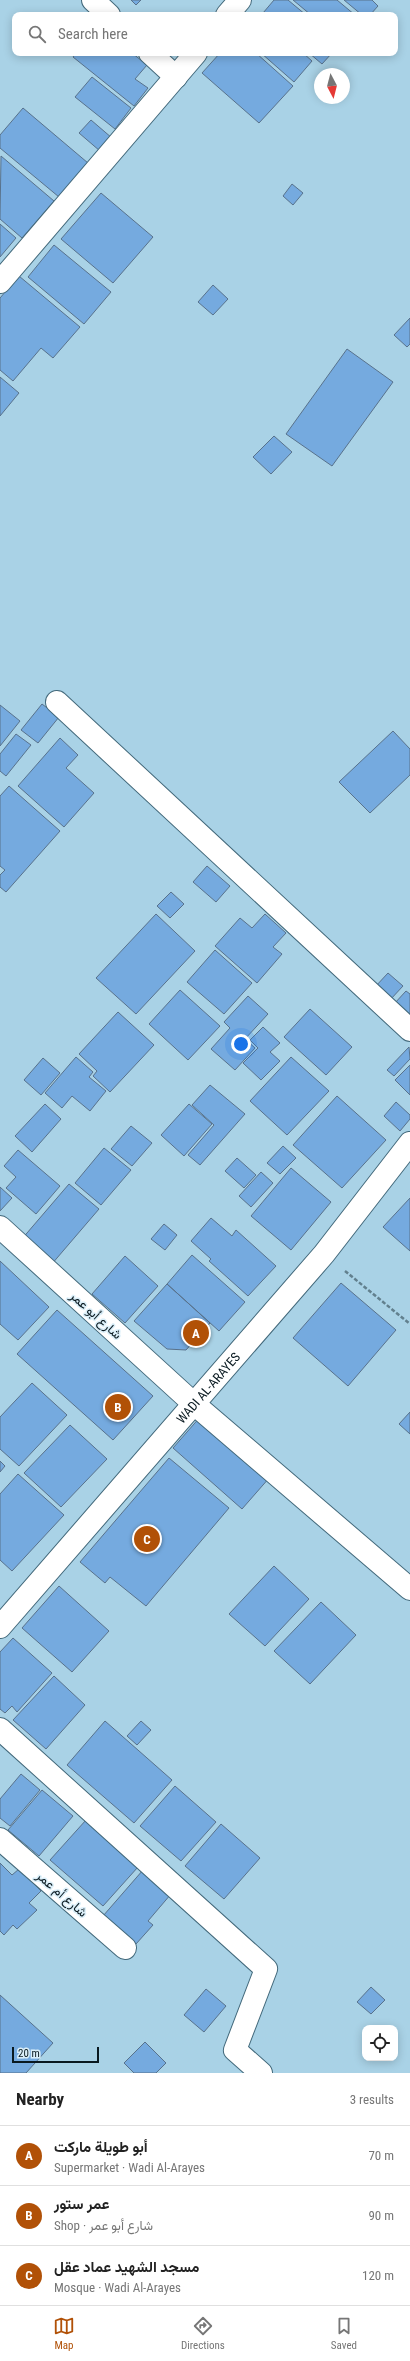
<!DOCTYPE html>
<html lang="en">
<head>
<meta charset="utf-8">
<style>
  :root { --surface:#fff; --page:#f2f2f2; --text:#222; --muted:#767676; --line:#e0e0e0; --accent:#b15107 }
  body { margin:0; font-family:"Roboto Condensed",Vazirmatn,sans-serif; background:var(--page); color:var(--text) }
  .controls { position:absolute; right:12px; bottom:12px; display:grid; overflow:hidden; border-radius:8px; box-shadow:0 2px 10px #0003 }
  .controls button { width:36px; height:36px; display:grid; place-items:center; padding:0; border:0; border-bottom:1px solid var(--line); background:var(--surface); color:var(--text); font:20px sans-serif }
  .compass { position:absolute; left:314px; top:68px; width:36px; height:36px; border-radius:50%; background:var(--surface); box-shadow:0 2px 10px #0003; rotate:173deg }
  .scale { position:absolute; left:12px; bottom:10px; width:87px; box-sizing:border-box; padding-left:4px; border:2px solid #091920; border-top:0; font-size:11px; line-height:14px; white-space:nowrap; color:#091920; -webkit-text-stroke:3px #dbeff9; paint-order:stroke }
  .you { position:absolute; left:241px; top:1044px; width:14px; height:14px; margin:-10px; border:3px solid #fff; border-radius:50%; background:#1a73e8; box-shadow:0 0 0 6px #1a73e833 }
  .badge { display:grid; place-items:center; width:26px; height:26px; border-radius:50%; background:var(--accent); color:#fff; font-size:13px; font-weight:700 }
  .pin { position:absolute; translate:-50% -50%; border:2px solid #fff; box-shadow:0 1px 4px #0006 }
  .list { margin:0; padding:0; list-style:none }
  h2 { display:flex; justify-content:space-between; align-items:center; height:52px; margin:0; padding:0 16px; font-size:17px }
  h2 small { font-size:13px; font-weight:400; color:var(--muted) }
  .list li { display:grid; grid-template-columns:26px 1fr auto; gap:12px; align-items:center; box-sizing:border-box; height:60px; padding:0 16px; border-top:1px solid var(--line) }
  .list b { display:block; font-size:15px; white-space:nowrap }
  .list p { margin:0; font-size:13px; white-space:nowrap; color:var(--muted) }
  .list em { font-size:13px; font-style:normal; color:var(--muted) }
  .icon { flex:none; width:22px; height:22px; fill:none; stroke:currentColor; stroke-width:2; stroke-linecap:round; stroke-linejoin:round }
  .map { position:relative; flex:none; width:410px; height:2073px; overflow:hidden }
  .search { position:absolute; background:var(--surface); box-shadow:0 2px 10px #0003; left:12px; right:12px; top:12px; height:44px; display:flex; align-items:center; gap:10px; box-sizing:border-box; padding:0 14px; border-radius:8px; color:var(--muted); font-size:15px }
  .sheet { height:232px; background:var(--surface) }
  nav { display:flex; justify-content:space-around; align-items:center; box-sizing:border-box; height:56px; border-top:1px solid var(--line); background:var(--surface); font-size:11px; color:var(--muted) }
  nav a { display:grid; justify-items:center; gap:2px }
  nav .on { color:var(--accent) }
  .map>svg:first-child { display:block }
</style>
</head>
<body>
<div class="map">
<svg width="410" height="2073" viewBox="0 0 410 2073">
  <rect width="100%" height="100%" fill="#a9d2e6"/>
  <path fill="#75aadf" stroke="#58728c" d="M131 0H141L136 5Z
    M274 0H288L306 15H265L263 13Z
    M293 0H337L355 15H311Z
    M344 0H372L378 6 370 15H362Z
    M76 53H132L147 65 135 79 148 88 134 106 73 57Z
    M220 53H256L293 86 259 123 202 73Z
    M261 53H303L312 61 294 82Z
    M309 53H332L322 64Z
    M92 77 131 108 115 129 75 97Z
    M23 108 88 163 59 197 0 148V135Z
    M91 120 112 138 100 151 79 133Z
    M1 156 54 201 22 238 0 219Z
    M292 184 303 193 293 205 283 196Z
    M101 193 153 237 113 283 61 239Z
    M0 224 16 238 0 257Z
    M54 245 111 292 84 324 28 277Z
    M19 276 80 327 53 358 41 348 13 381 0 370V298Z
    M213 285 228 299 213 315 198 302Z
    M410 318V344L407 347 394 335Z
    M347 349 393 382 332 466 286 434Z
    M0 377 19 393 0 416Z
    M274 436 292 452 271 474 253 457Z
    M42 704 59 717 38 743 21 730Z
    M0 705 20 721 0 746Z
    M393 731 410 749V775L370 813 339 782Z
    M16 734 31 745 6 776 0 771V754Z
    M60 738 78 755 66 768 94 793 64 827 18 786Z
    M9 786 60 831 6 892 0 887V875L5 870 0 866V796Z
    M207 866 230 886 216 902 193 882Z
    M171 892 184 904 170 918 157 906Z
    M156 914 195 951 136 1014 96 978Z
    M265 914 286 933 273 947 282 954 257 983 215 946 240 918 252 928Z
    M215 950 252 983 224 1014 187 982Z
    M388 973 403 986 390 1000 375 987Z
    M180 990 220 1026 188 1060 149 1024Z
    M406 991 410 994V1019L394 1004Z
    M248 996 268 1014 245 1039 255 1048 235 1070 211 1049 230 1028 224 1022Z
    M310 1009 352 1047 326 1075 284 1037Z
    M118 1012 154 1045 110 1092 93 1076 97 1071 79 1054Z
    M263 1027 280 1043 270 1052 280 1061 261 1080 243 1063 258 1048 250 1040Z
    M409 1047 410 1059 394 1076 387 1070Z
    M76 1057 93 1072 89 1077 106 1091 90 1111 72 1096 62 1108 45 1093Z
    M291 1057 329 1091 287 1135 250 1101Z
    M43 1058 60 1073 41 1095 24 1080Z
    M410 1065V1095L395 1080Z
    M210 1085 245 1114 200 1165 188 1155 214 1125 192 1105Z
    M337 1096 386 1140 342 1188 293 1145Z
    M396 1102 410 1115V1119L400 1131 384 1116Z
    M45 1104 61 1119 32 1152 15 1136Z
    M189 1104 212 1124 184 1156 161 1135Z
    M131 1126 152 1143 132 1166 111 1149Z
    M283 1146 296 1158 280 1174 267 1163Z
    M104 1148 131 1170 101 1205 75 1183Z
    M18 1150 60 1186 36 1214 6 1188 16 1177 4 1166Z
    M237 1158 256 1175 244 1188 225 1171Z
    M291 1168 331 1202 291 1250 251 1216Z
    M261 1172 273 1183 251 1207 239 1196Z
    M69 1184 99 1209 51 1265 21 1240Z
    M0 1187 12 1198 0 1211Z
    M410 1198V1251L383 1227Z
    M211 1218 232 1236 236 1230 276 1266 248 1296 209 1261 211 1259 191 1241Z
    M164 1224 177 1235 165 1250 151 1239Z
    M192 1255 245 1302 219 1331 167 1284Z
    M125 1256 158 1286 125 1323 92 1294Z
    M0 1261 49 1307 18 1340 0 1324Z
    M341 1283 396 1330 348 1386 293 1338Z
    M167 1284 210 1323 186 1350 167 1349 134 1321Z
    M57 1310 153 1396 113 1440 17 1354Z
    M32 1383 67 1415 19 1466 0 1449V1417Z
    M410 1412V1434L399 1424Z
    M201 1416 270 1477 242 1509 173 1448Z
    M70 1425 107 1459 61 1507 24 1473Z
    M169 1458 229 1508 146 1606 110 1577 105 1583 80 1562Z
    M0 1461 5 1466 0 1472Z
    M18 1474 64 1515 12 1571 0 1560V1494Z
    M274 1566 309 1599 265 1646 229 1614Z
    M59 1586 109 1631 72 1672 22 1628Z
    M321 1602 356 1635 310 1684 274 1651Z
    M13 1638 52 1673 17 1712 12 1706 5 1713 0 1709V1652Z
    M54 1676 85 1705 46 1749 13 1720Z
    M105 1721 172 1780 134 1823 67 1765Z
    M141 1721 151 1730 137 1745 127 1736Z
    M21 1774 40 1790 10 1826 0 1818V1799Z
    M175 1786 216 1822 181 1861 140 1826Z
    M42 1790 73 1816 39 1856 8 1830Z
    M86 1820 138 1867 103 1906 50 1860Z
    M221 1824 260 1858 224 1899 185 1866Z
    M0 1863 12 1875 19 1869 41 1891 29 1903 37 1910 17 1929 13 1925 4 1935 0 1931Z
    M143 1870 171 1894 148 1921 153 1925 136 1944 103 1916Z
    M371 1987 385 2000 371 2014 357 2002Z
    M206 1989 226 2006 204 2032 184 2015Z
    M0 1995 53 2043 26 2073H0Z
    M145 2042 166 2063 156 2073H134L124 2063Z"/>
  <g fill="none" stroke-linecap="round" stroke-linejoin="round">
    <g stroke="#43697b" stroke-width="24">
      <g id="street">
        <path d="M93 0 109 15"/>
        <path d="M227 15 240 0"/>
        <path d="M150 53 176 77"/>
        <path d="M0 282 196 53"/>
        <path d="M57 702 410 1030"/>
        <path d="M0 1227 193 1403 410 1589"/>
        <path id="s1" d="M0 1627 324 1254 410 1143"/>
        <path d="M0 1729 266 1969 235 2050 261 2073"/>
        <path d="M0 1839 125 1948"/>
      </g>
    </g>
    <path stroke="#62808e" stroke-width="2.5" stroke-dasharray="4 2" stroke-linecap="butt" d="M345 1271 410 1324"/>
    <use href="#street" stroke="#fff" stroke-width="22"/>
  </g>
  <g text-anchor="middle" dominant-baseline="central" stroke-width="3" stroke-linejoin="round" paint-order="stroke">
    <g font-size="13" fill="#091920" stroke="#dbeff9">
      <text transform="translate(96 1315) rotate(42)">شارع أبو عمر</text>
      <text stroke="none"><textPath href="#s1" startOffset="317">WADI AL-ARAYES</textPath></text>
      <text transform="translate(62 1894) rotate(41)">شارع أم عمر</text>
    </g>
  </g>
</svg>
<div class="controls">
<button><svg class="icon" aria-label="locate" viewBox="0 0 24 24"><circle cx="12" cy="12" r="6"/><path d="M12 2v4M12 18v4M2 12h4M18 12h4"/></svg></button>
</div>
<svg class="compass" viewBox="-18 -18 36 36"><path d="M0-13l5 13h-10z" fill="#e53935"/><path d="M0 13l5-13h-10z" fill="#767676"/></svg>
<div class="scale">20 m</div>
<div class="you"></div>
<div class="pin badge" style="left:196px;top:1333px">A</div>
<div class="pin badge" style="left:118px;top:1407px">B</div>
<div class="pin badge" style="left:147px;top:1539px">C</div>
<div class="search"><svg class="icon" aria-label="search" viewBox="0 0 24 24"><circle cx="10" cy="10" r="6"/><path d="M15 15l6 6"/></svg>Search here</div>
</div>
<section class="sheet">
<h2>Nearby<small>3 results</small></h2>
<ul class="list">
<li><span class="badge">A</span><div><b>أبو طويلة ماركت</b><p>Supermarket · Wadi Al-Arayes</p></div><em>70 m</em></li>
<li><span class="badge">B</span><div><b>عمر ستور</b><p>Shop · شارع أبو عمر</p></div><em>90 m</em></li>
<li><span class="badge">C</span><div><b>مسجد الشهيد عماد عقل</b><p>Mosque · Wadi Al-Arayes</p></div><em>120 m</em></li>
</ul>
</section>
<nav>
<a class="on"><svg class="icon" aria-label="map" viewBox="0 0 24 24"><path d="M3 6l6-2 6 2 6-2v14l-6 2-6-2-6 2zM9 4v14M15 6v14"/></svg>Map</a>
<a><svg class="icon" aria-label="directions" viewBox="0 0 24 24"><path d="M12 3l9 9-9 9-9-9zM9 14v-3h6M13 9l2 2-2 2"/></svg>Directions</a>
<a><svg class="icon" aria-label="saved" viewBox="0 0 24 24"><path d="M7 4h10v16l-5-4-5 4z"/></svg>Saved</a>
</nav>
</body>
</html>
